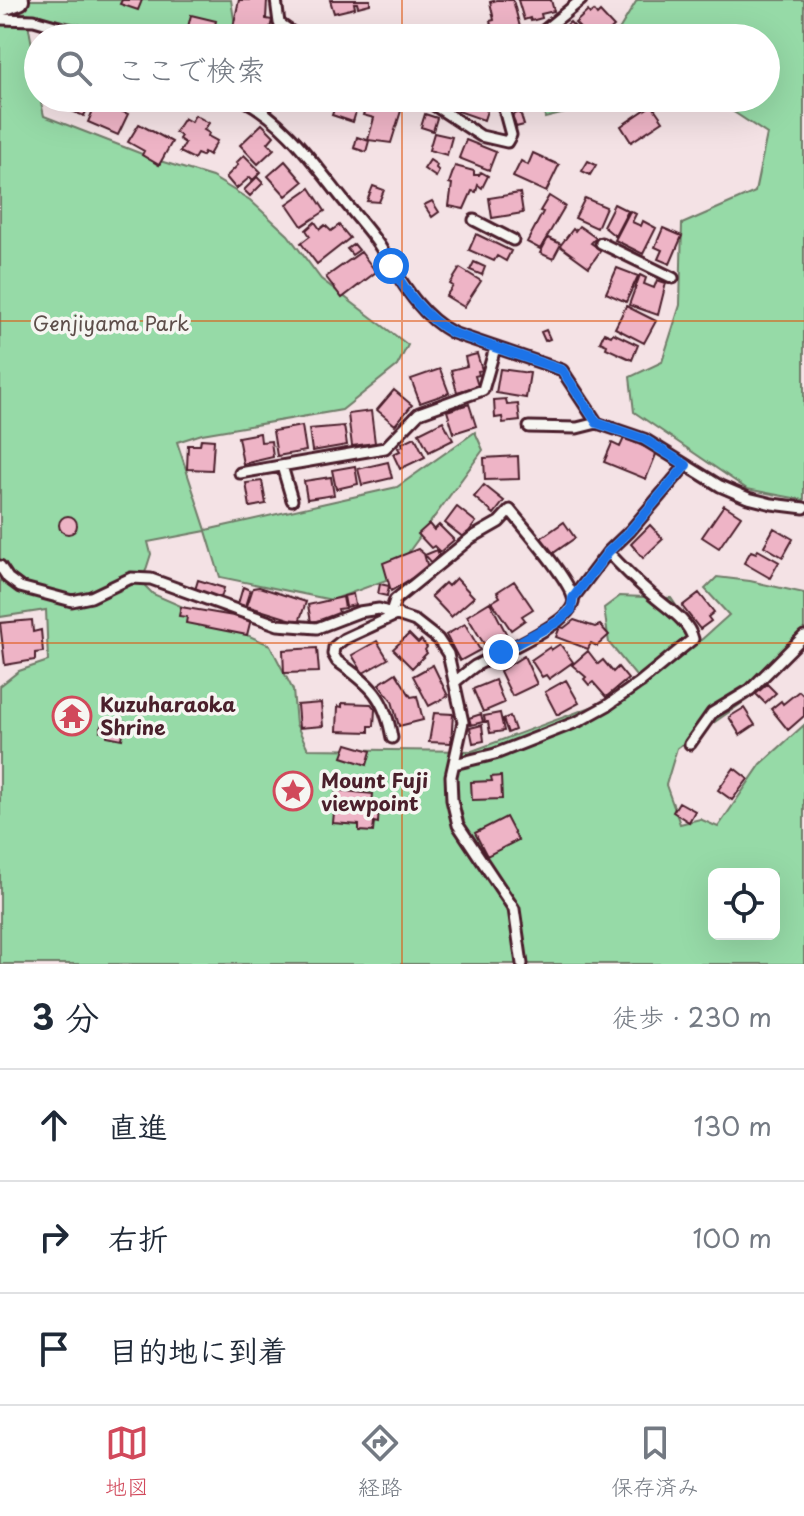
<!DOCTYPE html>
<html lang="ja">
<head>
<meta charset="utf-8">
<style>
  :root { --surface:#fff; --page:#f2f2f3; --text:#1f2937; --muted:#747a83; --line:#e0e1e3; --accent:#d1495b }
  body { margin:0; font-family:"Playpen Sans","Klee One",sans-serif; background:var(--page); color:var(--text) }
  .controls { position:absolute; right:24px; bottom:24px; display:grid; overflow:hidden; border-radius:12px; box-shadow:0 8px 32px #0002 }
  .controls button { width:72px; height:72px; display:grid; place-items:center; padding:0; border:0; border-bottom:2px solid var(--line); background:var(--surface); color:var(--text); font:40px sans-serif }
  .stop { position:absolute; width:24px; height:24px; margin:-18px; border:6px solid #1a73e8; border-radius:50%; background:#fff }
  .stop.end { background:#1a73e8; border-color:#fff; box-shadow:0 2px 8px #0008 }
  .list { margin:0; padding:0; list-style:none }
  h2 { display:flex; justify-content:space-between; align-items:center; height:104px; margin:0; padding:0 32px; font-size:34px }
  h2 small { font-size:26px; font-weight:400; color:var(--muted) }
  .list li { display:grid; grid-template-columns:52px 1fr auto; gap:24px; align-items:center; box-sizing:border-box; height:112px; padding:0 32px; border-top:2px solid var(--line) }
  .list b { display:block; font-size:30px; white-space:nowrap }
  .list em { font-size:26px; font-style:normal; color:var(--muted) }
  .icon { flex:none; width:44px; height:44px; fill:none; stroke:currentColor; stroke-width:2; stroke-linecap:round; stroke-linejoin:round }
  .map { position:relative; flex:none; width:804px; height:964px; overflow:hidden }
  .search { position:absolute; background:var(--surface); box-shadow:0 8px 32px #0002; left:24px; right:24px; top:24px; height:88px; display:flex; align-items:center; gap:20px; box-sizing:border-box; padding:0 28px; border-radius:44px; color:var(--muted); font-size:30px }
  .sheet { height:440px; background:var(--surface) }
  nav { display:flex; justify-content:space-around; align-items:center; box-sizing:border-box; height:112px; border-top:2px solid var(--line); background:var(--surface); font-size:22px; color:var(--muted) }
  nav a { display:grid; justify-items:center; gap:4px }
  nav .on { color:var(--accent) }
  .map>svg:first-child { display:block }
</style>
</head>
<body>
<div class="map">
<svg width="804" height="964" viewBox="0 0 804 964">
  <rect width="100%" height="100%" fill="#f4e2e5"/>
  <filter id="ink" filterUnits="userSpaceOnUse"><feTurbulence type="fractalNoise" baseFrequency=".0125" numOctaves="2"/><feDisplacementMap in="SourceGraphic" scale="16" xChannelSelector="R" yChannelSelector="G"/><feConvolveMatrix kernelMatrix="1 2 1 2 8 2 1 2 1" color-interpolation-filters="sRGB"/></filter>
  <g filter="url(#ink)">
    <path fill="#96daa7" stroke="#707c69" stroke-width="2" fill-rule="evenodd" d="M0 0H231L237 38H128L105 30 26 13 36 66 38 98H40L44 116 160 161 212 177 250 200 288 235 321 279 408 345 397 366 342 410 202 434 177 442 206 530 397 487 475 432 483 450 389 579 332 600 220 577 206 531 148 542 151 554 143 579 140 581 153 594 270 645 293 690 296 724 308 749 472 751 645 687 609 643 604 608 620 596 671 598 700 641 729 615 705 589 717 577 750 581 804 593V638L748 699 677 748 666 785 680 824 700 819 718 827 761 764 804 725V964H0V686L19 671 48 661 46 610 0 617ZM714 874H774V934H714Z
      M637 0H804V500L747 489 634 412 630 377 662 362 680 305 682 224 755 192 767 134 729 109 693 98H766V38H614Z
      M543 98H625L545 118Z"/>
    <path fill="#eeb4c6" stroke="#4a1f2b" stroke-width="2" d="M122 0H142L138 10 120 4Z
      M239 0H267L266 19 272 20 270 29 277 31 276 38H253V36L232 32Z
      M330 0H370V4L358 7 357 3H354L355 8 334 13Z
      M497 0H513L521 31 494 38 490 21 494 20 490 2Z
      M518 0H551L554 11 541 14 542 18 531 21 530 18 524 20Z
      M588 11 590 14 594 11 597 15 600 12 614 27 602 38H589L575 23Z
      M191 15 216 21 213 33 188 27Z
      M570 22 585 38H555L554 37Z
      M56 98H92L84 116 54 104Z
      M338 98H360L353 122 332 115Z
      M378 98H405L391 143 368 140 374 118 363 115 366 106 375 108Z
      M459 98H491L484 120 458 111 461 103 458 102Z
      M97 101 128 114 118 135 88 122Z
      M652 105 663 121 631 142 621 126Z
      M520 112 524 125 516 127 512 115Z
      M425 114 437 118 433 131 421 127Z
      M195 115 209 123 204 130 209 133 208 136 217 141 209 155 204 152 202 156 197 154 194 159 180 152 185 143 179 139 181 136 175 132 184 118 191 122Z
      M139 124 172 142 159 165 142 155 144 151 128 142Z
      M262 124 274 136 268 143 274 149 258 164 240 145Z
      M434 133 452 137 447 155 429 150Z
      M357 137 369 141 366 152 354 148Z
      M466 140 496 152 489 170 459 158Z
      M533 153 559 165 546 192 513 177 521 161 528 165Z
      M244 155 261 172 253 180 250 177 236 189 226 177 238 165 236 163Z
      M430 160 437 165 436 168 439 171 436 177 424 169Z
      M285 161 303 182 286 196 268 176Z
      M588 161 596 165 590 175 582 171Z
      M455 166 474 171V175H479L481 172 488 176 482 188 478 185 476 192 472 191 464 209 449 206 452 184 449 183Z
      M257 177 263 183 250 196 244 190Z
      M373 186 384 190 379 202 367 201Z
      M310 188 325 211 302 226 287 204Z
      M520 193 523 213 492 218 489 198Z
      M549 196 565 206 540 249 527 242 543 212 540 211Z
      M585 198 606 207 597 228 575 218Z
      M432 201 439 212 432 217 424 205Z
      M614 204 628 211 615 236 603 226Z
      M630 211 636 214 632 222 641 226 643 221 656 228 643 254 615 240Z
      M315 222 320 229 325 225 331 231 339 225 350 238 317 264 301 243 310 236 306 230Z
      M579 226 596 238 591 243 601 250 589 267 560 246 573 229 575 231Z
      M663 228 682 236 670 264 658 259 662 250 655 247Z
      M476 234 511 251 506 261 497 256 494 261 469 250Z
      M548 238 561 244 553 259 540 253Z
      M354 244 359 250 352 255 347 249Z
      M361 252 376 272 342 298 326 277Z
      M474 262 485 267 482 275 470 270Z
      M460 268 481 281 464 307 446 296 453 286 450 284Z
      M617 268 638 276 626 302 606 293Z
      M640 275 646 278 644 284 654 288 657 280 666 283 658 315 629 305Z
      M626 306 656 321 644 343 615 328Z
      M546 330 550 339 545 341 541 332Z
      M604 333 611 336 613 333 638 345 632 360 606 348 607 345 600 342Z
      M477 354 482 370 478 371 479 375 475 376 478 386 457 392 451 370 467 366 465 357Z
      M440 369 449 393 420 403 411 379Z
      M500 369 530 373 526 398 496 393Z
      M394 390 412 405 395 425 377 410Z
      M506 399 507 405 518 404 520 421 503 423 502 417 495 418 494 400Z
      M469 404 476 426 454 433 447 411Z
      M371 411 375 443 352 446 348 414Z
      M443 421 453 440 429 452 419 433Z
      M302 426 306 451 277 456 273 431Z
      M344 426 347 445 312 451 309 429Z
      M260 433 261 442 271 441 273 457 243 464 238 437Z
      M415 437 425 457 400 469 393 454 400 451 398 448 403 446 402 443Z
      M624 438 657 452 646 479 604 462 612 443 620 447Z
      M201 439 214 440 212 470 187 469 188 445H200Z
      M518 456 519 479 485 480 484 458Z
      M388 462 392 478 362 485 358 469Z
      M355 466 358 484 336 489 332 470Z
      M331 477 334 495 307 499 304 481Z
      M262 481 266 504 250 507 246 483Z
      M484 485 504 501 494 514 474 497Z
      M724 505 741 516 719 548 702 537Z
      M457 507 476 522 464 538 445 523Z
      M59 525a9 9 0 1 1 18 0a9 9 0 1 1-18 0Z
      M564 522 575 538 552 554 541 538Z
      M429 524 434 530 439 525 454 540 440 552 434 546 431 548 418 534Z
      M650 525 663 539 643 558 631 544Z
      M774 528 793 539 783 557 764 546Z
      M418 549 424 554 428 568 391 591 383 563Z
      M437 550 441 560 433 564 425 555Z
      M758 550 779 562 770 578 744 563 751 551 756 553Z
      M456 578 474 597 451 617 431 596 445 583 448 586Z
      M198 580 224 588 221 598 195 590Z
      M514 581 533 609 522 616 525 620 511 630 492 602 500 597 497 592Z
      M380 584 389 586 387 596 378 594Z
      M243 587 250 590 245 606 238 604Z
      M259 587 306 602 299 622 247 606 253 588Z
      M699 593 714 612 708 617 711 621 700 629 682 606Z
      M353 594 355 605 346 607 344 596Z
      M343 597 345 608 338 609 340 616 311 622 308 605Z
      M490 602 508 637 487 649 467 616Z
      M181 607 251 619 247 635 186 623 187 617 179 616Z
      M32 620 33 632 41 630 43 652 35 653V660L5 665 0 623Z
      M574 620 595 627 600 625 609 635 597 646 591 643 588 649 556 637 560 627 564 628Z
      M465 624 480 650 460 661 446 635Z
      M409 634 418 643 421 640 427 647 425 650 427 653 412 668 393 649Z
      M377 641 388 659 363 673 352 655Z
      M560 644 573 662 549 679 546 675 542 677 531 660 550 647 551 650Z
      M317 648 319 672 284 673 283 650Z
      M588 651 598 664 603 660 613 672 618 667 628 679 606 697 593 682 589 685 584 679 586 677 572 665Z
      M524 656 537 684 512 696 500 671Z
      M433 665 448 696 429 706 413 676Z
      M396 673 411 697 417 696 423 720 399 726 392 701 379 684Z
      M495 680 504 703 483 712 473 689Z
      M566 680 579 703 557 715 545 692Z
      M767 684 776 693 765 703 756 694Z
      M799 691 804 696V716L788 730 771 709 781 701 783 704Z
      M321 703 323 726 299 728 297 705Z
      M342 703 371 704 375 709 374 726H369V732L337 731 338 706 342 707Z
      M744 708 755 725 740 735 729 717Z
      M434 713 453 714 451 743 429 742Z
      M500 713 504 731 490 733 488 722H485L484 716Z
      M481 714 483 722 471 725 469 718Z
      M510 716 515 730 508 733 503 719Z
      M109 718 125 721 122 739 107 736V732L100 731 102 722 108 723Z
      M482 725 484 741 473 743 470 728Z
      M347 744 371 751 367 765 342 757Z
      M734 768 748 779 732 800 718 790Z
      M501 776 502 799 472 800 471 782 492 781 491 777Z
      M336 790 373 794 372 805H379L378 823 374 822 373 832 359 831V825L333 823Z
      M679 802 695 811 689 822 673 812Z
      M506 817 518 840 487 856 475 833Z"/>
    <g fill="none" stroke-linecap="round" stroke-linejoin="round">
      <g stroke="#4a1f2b" stroke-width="15">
        <path id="service" d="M276 0 279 23 300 38
          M0 19 34 20 97 38
          M535 38 581 0
          M240 98C284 119 315 165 344 201 356 216 369 230 379 245 400 278 417 314 453 333L562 370 597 423 644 439 720 486 748 498 772 504 804 508
          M423 98 481 136 507 142 511 135 501 98
          M474 220 513 240
          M601 243 673 278
          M529 427 577 428 597 423
          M282 466 292 500
          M240 473 385 448 419 413 483 390 495 348
          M0 566 8 578 20 587 72 601 91 597 131 578 151 579 278 625 317 628 359 612 379 609 415 621 438 639 448 654 463 722 451 776 452 800 458 825 514 909 522 964
          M573 598 608 552 630 531 686 465
          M391 612 395 600 471 538 499 522 510 510C526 530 565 574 573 597 581 620 493 656 475 666 468 671 461 677 455 682
          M392 738C385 697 371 685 337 661L333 654 334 647 344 639 398 614
          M690 744 712 713 750 690 804 636
          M454 764 495 754 579 721 608 705 639 683 693 639C688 619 665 607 650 593 635 580 621 566 608 552"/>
      </g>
      <g stroke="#4a1f2b" stroke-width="24">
        <path id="minor" d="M0 7 19 0"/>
      </g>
      <use href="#service" stroke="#f6f6f2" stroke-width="9"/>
      <use href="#minor" stroke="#f6f6f2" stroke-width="18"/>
    </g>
  </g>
  <g fill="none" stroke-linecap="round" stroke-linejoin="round" filter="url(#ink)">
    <path stroke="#1a73e8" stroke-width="10" d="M391 266C407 293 425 318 453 333L562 370 597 423 644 439 686 465 630 531 608 552 573 598 571 610 557 622 501 652"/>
  </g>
  <path fill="none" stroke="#e0560e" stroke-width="2" stroke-opacity="0.55" d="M402 0V38M402 98V964M0 321H804M0 643H804"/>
  <defs>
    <g id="temple-ring" transform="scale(2)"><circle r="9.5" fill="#f6f6f2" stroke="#d1495b" stroke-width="1.5"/><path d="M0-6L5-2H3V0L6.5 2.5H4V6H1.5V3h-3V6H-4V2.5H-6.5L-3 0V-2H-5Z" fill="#d1495b"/></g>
    <g id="sight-ring" transform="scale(2)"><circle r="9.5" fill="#f6f6f2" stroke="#d1495b" stroke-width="1.5"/><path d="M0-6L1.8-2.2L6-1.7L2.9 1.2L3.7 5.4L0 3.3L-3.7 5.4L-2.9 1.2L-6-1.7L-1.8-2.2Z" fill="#d1495b"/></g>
  </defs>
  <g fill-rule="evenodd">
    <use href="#temple-ring" x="72" y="716"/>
    <use href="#sight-ring" x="293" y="791"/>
  </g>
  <g text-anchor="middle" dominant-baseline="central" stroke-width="7" stroke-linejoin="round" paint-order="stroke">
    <g font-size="20" fill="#5d4e4a" stroke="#f6f6f2">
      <text x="111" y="323">Genjiyama Park</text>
    </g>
    <g font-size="20" font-weight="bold" fill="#4a1f2b" stroke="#f6f6f2" text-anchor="start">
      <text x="100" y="704">Kuzuharaoka<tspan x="100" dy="23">Shrine</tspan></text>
      <text x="321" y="780">Mount Fuji<tspan x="321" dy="23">viewpoint</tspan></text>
    </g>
  </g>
</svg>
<div class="controls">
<button><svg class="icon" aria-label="locate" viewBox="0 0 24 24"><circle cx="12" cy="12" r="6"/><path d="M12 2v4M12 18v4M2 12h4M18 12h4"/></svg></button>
</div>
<div class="stop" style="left:391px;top:266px"></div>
<div class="stop end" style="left:501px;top:652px"></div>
<div class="search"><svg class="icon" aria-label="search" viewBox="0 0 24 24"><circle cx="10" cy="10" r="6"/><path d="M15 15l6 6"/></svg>ここで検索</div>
</div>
<section class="sheet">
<h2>3 分<small>徒歩 · 230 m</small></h2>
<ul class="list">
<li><svg class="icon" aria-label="ahead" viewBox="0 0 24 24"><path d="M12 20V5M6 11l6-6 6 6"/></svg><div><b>直進</b></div><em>130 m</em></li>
<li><svg class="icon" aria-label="right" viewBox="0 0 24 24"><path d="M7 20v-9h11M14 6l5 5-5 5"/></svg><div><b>右折</b></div><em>100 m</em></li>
<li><svg class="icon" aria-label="arrive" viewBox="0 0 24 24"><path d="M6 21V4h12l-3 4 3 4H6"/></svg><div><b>目的地に到着</b></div></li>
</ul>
</section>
<nav>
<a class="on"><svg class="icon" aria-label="map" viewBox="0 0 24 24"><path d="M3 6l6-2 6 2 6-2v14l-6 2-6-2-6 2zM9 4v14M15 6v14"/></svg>地図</a>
<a><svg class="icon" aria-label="directions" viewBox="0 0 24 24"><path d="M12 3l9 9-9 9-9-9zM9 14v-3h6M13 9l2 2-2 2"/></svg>経路</a>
<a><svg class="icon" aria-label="saved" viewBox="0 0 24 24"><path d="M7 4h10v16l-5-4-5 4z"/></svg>保存済み</a>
</nav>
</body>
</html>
